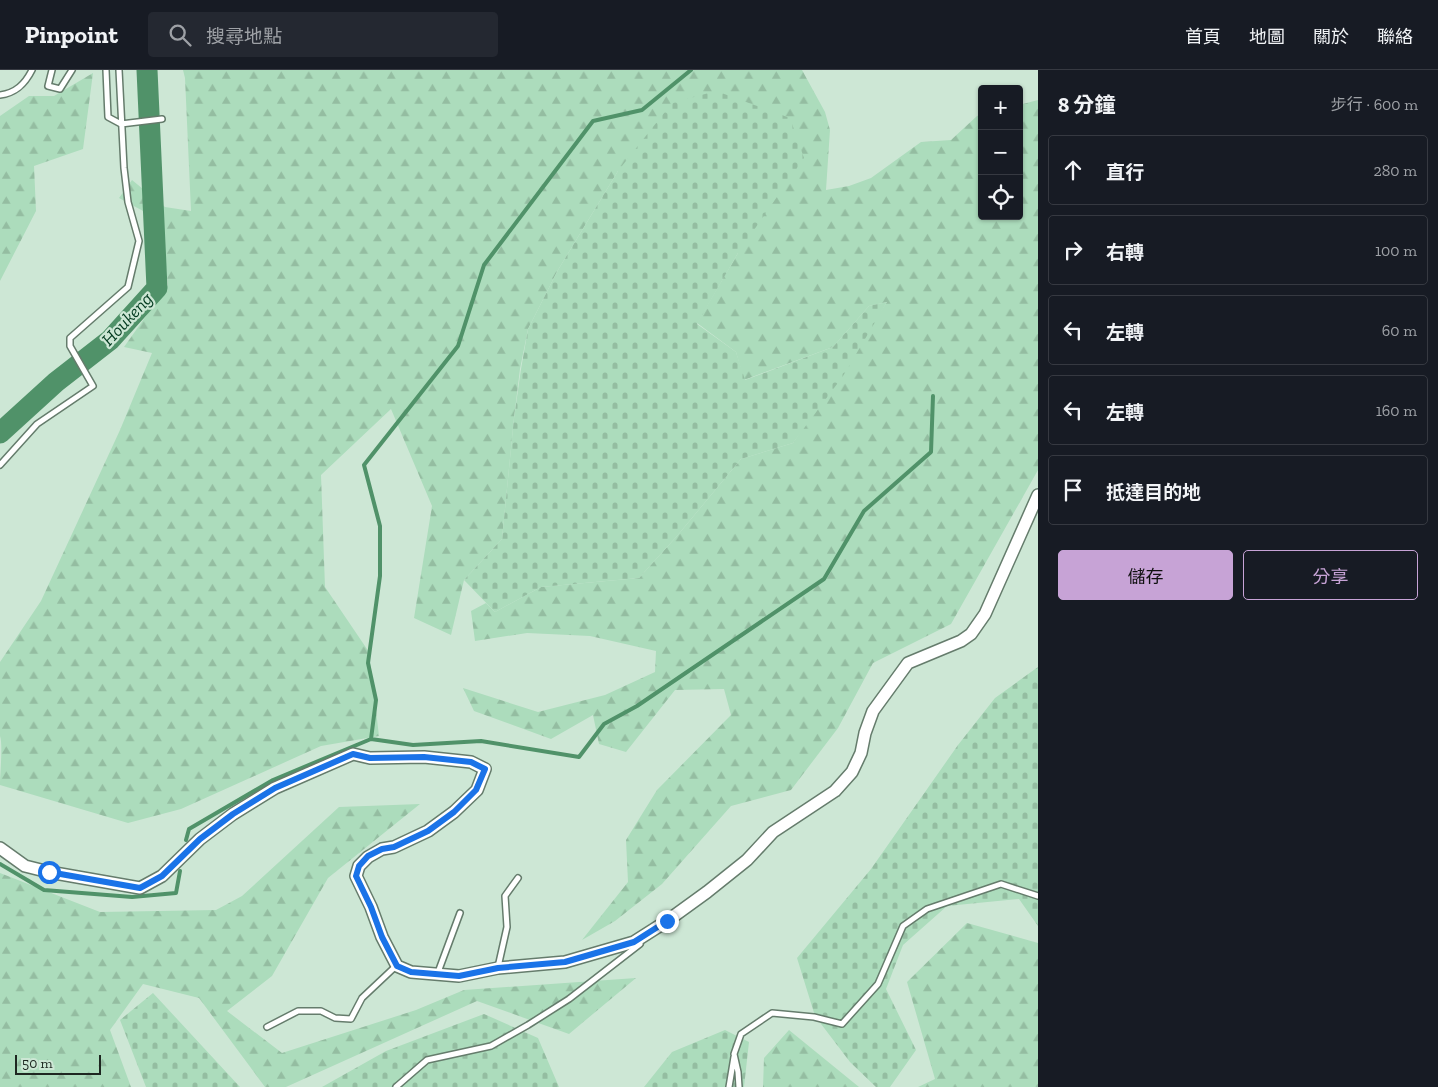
<!DOCTYPE html>
<html lang="zh-TW">
<head>
<meta charset="utf-8">
<style>
  :root { --surface:#171b24; --page:#242831; --text:#f1f3f6; --muted:#9ea1a6; --line:#363941; --accent:#c7a3d6 }
  body { margin:0; font-family:"Zilla Slab","Noto Sans TC",serif; background:var(--page); color:var(--text) }
  .controls { position:absolute; right:15px; top:15px; display:grid; overflow:hidden; border-radius:5px; box-shadow:0 1px 4px #0004 }
  .controls button { width:45px; height:45px; display:grid; place-items:center; padding:0; border:0; border-bottom:1px solid var(--line); background:var(--surface); color:var(--text); font:25px sans-serif }
  .scale { position:absolute; left:15px; bottom:12px; width:86px; box-sizing:border-box; padding-left:5px; border:2px solid #1e2721; border-top:0; font-size:14px; line-height:18px; white-space:nowrap; color:#1e2721; -webkit-text-stroke:4px #cde7d5; paint-order:stroke }
  .stop { position:absolute; width:15px; height:15px; margin:-11px; border:4px solid #1a73e8; border-radius:50%; background:#fff }
  .stop.end { background:#1a73e8; border-color:#fff; box-shadow:0 1px 5px #0008 }
  .list { margin:0; padding:0; list-style:none }
  h2 { display:flex; justify-content:space-between; align-items:center; height:65px; margin:0; padding:0 20px; font-size:21px }
  h2 small { font-size:16px; font-weight:400; color:var(--muted) }
  .list li { display:grid; grid-template-columns:32px 1fr auto; gap:15px; align-items:center; box-sizing:border-box; height:70px; margin:0 10px 10px; padding:0 10px; border:1px solid var(--line); border-radius:5px }
  .list b { display:block; font-size:19px; white-space:nowrap }
  .list em { font-size:16px; font-style:normal; color:var(--muted) }
  .actions { display:flex; gap:10px; padding:15px 20px }
  .actions a { flex:1; padding:11px 0; border:1px solid var(--accent); border-radius:5px; text-align:center; font-size:18px; color:var(--accent) }
  .actions .main { background:var(--accent); color:#111 }
  .icon { flex:none; width:28px; height:28px; fill:none; stroke:currentColor; stroke-width:2; stroke-linecap:round; stroke-linejoin:round }
  .map { position:relative; flex:none; width:1038px; height:1017px; overflow:hidden }
  header { display:flex; align-items:center; gap:30px; box-sizing:border-box; height:70px; padding:0 25px; background:var(--surface); border-bottom:1px solid var(--line) }
  header strong { font-size:24px }
  nav { display:flex; gap:28px; margin-inline-start:auto; font-size:18px }
  .search { width:350px; height:45px; background:var(--page); display:flex; align-items:center; gap:12px; box-sizing:border-box; padding:0 18px; border-radius:5px; color:var(--muted); font-size:19px }
  main { display:flex }
  aside { flex:1; background:var(--surface) }
  .map>svg:first-child { display:block }
</style>
</head>
<body>
<header>
<strong>Pinpoint</strong>
<div class="search"><svg class="icon" aria-label="search" viewBox="0 0 24 24"><circle cx="10" cy="10" r="6"/><path d="M15 15l6 6"/></svg>搜尋地點</div>
<nav><a>首頁</a><a>地圖</a><a>關於</a><a>聯絡</a></nav>
</header>
<main>
<div class="map">
<svg width="1038" height="1017" viewBox="0 0 1038 1017">
  <defs>
    <pattern id="forest-firs" width="22" height="20" patternUnits="userSpaceOnUse" patternTransform="scale(1.25)"><rect width="22" height="20" fill="#acdcbc"/><path d="M5 1l3.5 6h-7zM16 11l3.5 6h-7z" fill="#94bda1"/></pattern>
    <pattern id="cemetery-stones" width="16" height="16" patternUnits="userSpaceOnUse" patternTransform="scale(1.25)"><rect width="16" height="16" fill="#acdcbc"/><path d="M2 7V4a2 2 0 0 1 4 0v3zM10 15v-3a2 2 0 0 1 4 0v3z" fill="#94bda1"/></pattern>
  </defs>
  <rect width="100%" height="100%" fill="#cde7d5"/>
  <path fill="url(#forest-firs)" d="M183 0H802L825 42 830 60 826 120 849 116 871 108 921 72 951 70 977 46 982 44V146H1019V35L1038 30V400L951 554 873 593 838 658 791 720 731 736 662 814 615 851 582 870 628 812 626 770 657 720 731 645 724 619 675 620 626 682 599 674 593 645 551 669 474 641 463 618 538 642 605 625 655 602 656 581 590 566 527 563 475 571 471 541 486 533 495 542 541 517 639 508 677 466 741 389 793 373 887 232 869 236 833 277 744 310 736 282 697 253 738 183 618 101 558 200 528 259 520 299 514 348 502 469 464 510 451 565 414 548 432 436 391 339 321 405 325 517 369 582 379 666 321 676 181 739 128 753 0 715C0 704 3 674 0 666V592L41 531 120 360 152 283 124 277 168 215 163 169 145 142 119 128 132 110 165 137 191 141 185 8Z
    M93 3 83 79 34 96 36 141 0 211V46L29 26H54Z
    M420 734 328 808 272 906 227 941 282 983 416 940 464 920 636 908 569 964 477 931 286 1017H265L199 928 143 914 110 960 131 1017H0V803L100 842 216 840 242 826 339 737Z
    M967 853 1038 873V1017H918L935 1009 907 912Z
    M789 960 859 1017H763L764 988Z"/>
  <path fill="url(#cemetery-stones)" d="M716 21 790 48 804 88 738 183 697 254 736 282 745 310 833 277 869 236 887 232 843 306 793 373 741 389 677 466 639 508 541 517 495 542 464 510 502 469 514 348 521 299 528 259 558 200 618 101 672 33Z
    M1038 597V856L1019 829 947 836 903 875 886 919 916 980 890 1017H876L850 992 815 946 797 888 871 799 958 675 995 628Z
    M153 923 240 1017H146L120 950Z
    M484 944 538 968 559 1017H322L386 981Z
    M725 960 749 972 744 1017H644L672 982Z"/>
  <g fill="none" stroke-linecap="round" stroke-linejoin="round">
    <path stroke="#509269" stroke-width="4" d="M371 669 413 675 481 671 579 687 604 654 637 636 824 509 864 441 931 382 933 326
      M186 770 189 759 273 710 371 669 376 630 368 593 380 506V456L364 395 458 276 484 195 593 51 642 40 691 0
      M0 794 44 820 132 827 176 823 180 801"/>
    <path stroke="#509269" stroke-width="21" d="M0 363 56 312 110 270 157 218 147 0"/>
    <g stroke="#657c6c" stroke-width="8">
      <path id="service" d="M52 0 48 16 60 19 72 0
        M106 0 108 47 121 54 162 49
        M0 25C16 23 25 14 32 0
        M0 395 37 354 93 316 70 276V268L128 217 139 171 128 132 124 98 119 0
        M498 897 507 857 505 826 518 808
        M437 905 460 843
        M267 957 298 941H321L335 948 351 949 362 928 396 896
        M396 1017 427 990 491 976 528 955 569 929 640 874
        M729 1017 734 987
        M739 1017 738 1002 734 984 741 964 772 943 814 947 842 954 878 914 903 856 927 839 1001 814 1038 826"/>
    </g>
    <g stroke="#657c6c" stroke-width="14">
      <path id="tertiary" d="M0 778 25 796 49 802 140 818 162 806 200 769 233 744 275 718 353 684 370 688 424 687 471 692 485 699 477 720 454 742 428 761 394 777 382 779 368 787 359 796 356 806 371 837 382 867 397 896 411 902 459 906 498 898 565 892 634 872 667 851 707 822 747 790 773 762 835 721 852 702 861 683 865 663 873 641 908 593 961 571 971 564 985 544 1038 425"/>
    </g>
    <use href="#service" stroke="#fff" stroke-width="5"/>
    <use href="#tertiary" stroke="#fff" stroke-width="11"/>
  </g>
  <g fill="none" stroke-linecap="round" stroke-linejoin="round">
    <path stroke="#1a73e8" stroke-width="6" d="M49 802 140 818 162 806 200 769 233 744 275 718 353 684 370 688 424 687 471 692 485 699 476 720 454 742 428 761 394 777 382 779 368 786 359 796 356 806 371 837 382 867 397 896 411 902 459 906 498 898 565 892 634 872 667 851"/>
  </g>
  <g text-anchor="middle" dominant-baseline="central" stroke-width="4.5" stroke-linejoin="round" paint-order="stroke">
    <g font-size="18" font-style="italic" fill="#01391e" stroke="#cde7d5">
      <text transform="translate(127 249) rotate(-47)">Houkeng</text>
    </g>
  </g>
</svg>
<div class="controls">
<button>+</button>
<button>−</button>
<button><svg class="icon" aria-label="locate" viewBox="0 0 24 24"><circle cx="12" cy="12" r="6"/><path d="M12 2v4M12 18v4M2 12h4M18 12h4"/></svg></button>
</div>
<div class="scale">50 m</div>
<div class="stop" style="left:49px;top:802px"></div>
<div class="stop end" style="left:667px;top:851px"></div>
</div>
<aside>
<h2>8 分鐘<small>步行 · 600 m</small></h2>
<ul class="list">
<li><svg class="icon" aria-label="ahead" viewBox="0 0 24 24"><path d="M12 20V5M6 11l6-6 6 6"/></svg><div><b>直行</b></div><em>280 m</em></li>
<li><svg class="icon" aria-label="right" viewBox="0 0 24 24"><path d="M7 20v-9h11M14 6l5 5-5 5"/></svg><div><b>右轉</b></div><em>100 m</em></li>
<li><svg class="icon" aria-label="left" viewBox="0 0 24 24"><path d="M17 20v-9H6M10 6l-5 5 5 5"/></svg><div><b>左轉</b></div><em>60 m</em></li>
<li><svg class="icon" aria-label="left" viewBox="0 0 24 24"><path d="M17 20v-9H6M10 6l-5 5 5 5"/></svg><div><b>左轉</b></div><em>160 m</em></li>
<li><svg class="icon" aria-label="arrive" viewBox="0 0 24 24"><path d="M6 21V4h12l-3 4 3 4H6"/></svg><div><b>抵達目的地</b></div></li>
</ul>
<div class="actions"><a class="main">儲存</a><a>分享</a></div>
</aside>
</main>
</body>
</html>
